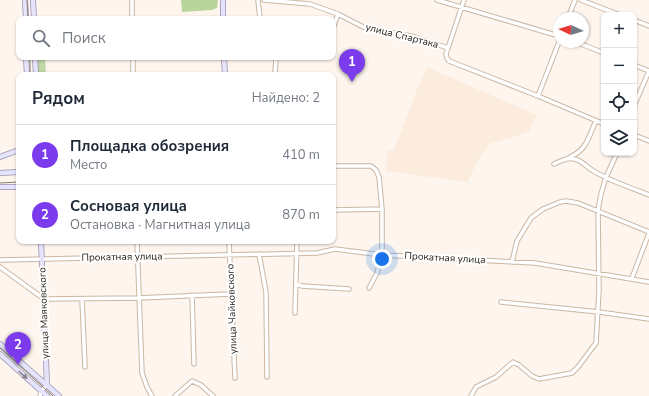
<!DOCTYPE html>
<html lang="ru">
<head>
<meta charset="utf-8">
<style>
  :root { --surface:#fff; --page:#f6f6f7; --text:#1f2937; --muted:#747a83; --line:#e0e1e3; --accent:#7c3aed }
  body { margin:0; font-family:"Nunito Sans",sans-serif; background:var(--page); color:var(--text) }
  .controls { position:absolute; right:12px; top:12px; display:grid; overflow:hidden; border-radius:8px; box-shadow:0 1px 3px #0004 }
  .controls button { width:36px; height:36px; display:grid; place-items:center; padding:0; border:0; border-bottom:1px solid var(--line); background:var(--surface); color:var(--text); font:20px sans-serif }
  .compass { position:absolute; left:553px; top:12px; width:36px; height:36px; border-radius:50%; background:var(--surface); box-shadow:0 1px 3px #0004; rotate:274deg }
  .you { position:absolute; left:382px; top:259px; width:14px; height:14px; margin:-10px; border:3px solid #fff; border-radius:50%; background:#1a73e8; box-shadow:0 0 0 6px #1a73e833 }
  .badge { display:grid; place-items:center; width:26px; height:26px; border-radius:50%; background:var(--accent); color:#fff; font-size:13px; font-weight:700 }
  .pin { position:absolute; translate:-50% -33px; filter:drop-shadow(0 1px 2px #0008) }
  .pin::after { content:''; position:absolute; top:21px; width:14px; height:12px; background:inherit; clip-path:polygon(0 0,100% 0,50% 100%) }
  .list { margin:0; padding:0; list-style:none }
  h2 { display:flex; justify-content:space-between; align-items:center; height:52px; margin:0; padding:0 16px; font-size:17px }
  h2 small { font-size:13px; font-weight:400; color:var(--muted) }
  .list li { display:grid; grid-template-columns:26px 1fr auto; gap:12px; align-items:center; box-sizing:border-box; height:60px; padding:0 16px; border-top:1px solid var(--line) }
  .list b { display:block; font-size:15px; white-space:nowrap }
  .list p { margin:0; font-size:13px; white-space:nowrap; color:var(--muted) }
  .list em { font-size:13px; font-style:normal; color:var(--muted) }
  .icon { flex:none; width:22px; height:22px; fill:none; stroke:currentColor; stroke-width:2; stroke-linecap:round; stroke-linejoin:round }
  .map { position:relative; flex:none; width:649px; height:396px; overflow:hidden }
  .search { position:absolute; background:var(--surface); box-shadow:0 1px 3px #0004; left:16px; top:16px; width:320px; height:44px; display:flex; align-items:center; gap:10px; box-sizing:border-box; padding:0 14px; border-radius:8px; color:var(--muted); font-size:15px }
  .panel { position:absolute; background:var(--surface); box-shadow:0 1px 3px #0004; left:16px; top:72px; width:320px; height:172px; border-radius:8px }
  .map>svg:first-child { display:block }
</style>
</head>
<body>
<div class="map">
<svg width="649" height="396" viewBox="0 0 649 396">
  <rect width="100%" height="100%" fill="#fef6ee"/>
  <path fill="#fcecdd" d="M427 67 537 115 529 132 490 144 476 163 468 182 386 171 387 151 394 150 417 89Z"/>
  <path fill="#bfd8a5" d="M37 57H45L46 75H37Z"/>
  <path fill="#b9d59b" d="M181 0H218L217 8 212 10 182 12Z"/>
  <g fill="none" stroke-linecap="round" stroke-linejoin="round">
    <g stroke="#cab7a4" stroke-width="5.5">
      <path id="minor" d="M132 0V19
        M258 0 260 19
        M264 0 310 4 338 14 363 27 415 37 448 48
        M437 0 559 36
        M464 0 446 54 447 58 449 61 538 96 604 124
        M581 0 620 15
        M568 18 575 0
        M634 20 649 26
        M333 28 338 14
        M576 42 604 53
        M133 57V75
        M634 65 649 71
        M275 75 276 57
        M538 96 559 42
        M634 106 649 71
        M634 135 649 141
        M570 157C588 149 588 137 596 121
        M554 164C561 161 567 157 574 159 582 160 586 167 592 170 609 181 630 187 649 195
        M333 166H371L376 170 379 177 382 209V255L377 273 369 288
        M333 210 382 209
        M137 241 142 373 147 387 152 396
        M229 241 235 378
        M259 254 266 292 267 377
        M0 260 317 253 335 249 382 255 535 263 649 282
        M512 262 517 241 531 218 543 209 560 202 566 201 578 203 649 232
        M0 267 44 299 138 298 230 294
        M632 278 649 233
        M296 284 302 286 349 289
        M192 295 194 364
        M82 299 85 367
        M501 302 599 312 649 319
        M295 313 297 241
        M40 396 41 391 47 385
        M175 396 192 381 201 385 213 396
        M471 396 476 387 496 377 513 362 519 365 532 376 539 379 572 373 578 367 596 343 599 290 598 210 601 194 606 177 617 153"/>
    </g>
    <g stroke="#9a94ac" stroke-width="6">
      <path id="major" d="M25 0 26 19
        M33 0 34 19
        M223 0V19
        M26 57 27 75
        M35 57 36 75
        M224 57 225 75
        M0 157 19 150
        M0 173 19 172
        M0 187H19
        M41 241 47 385
        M0 344 59 396
        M0 354 47 396"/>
    </g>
    <use href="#minor" stroke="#fff" stroke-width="3.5"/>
    <use href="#major" stroke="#e6e3fc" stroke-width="4.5"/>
    <path stroke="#857e76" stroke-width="1" d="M27 0 28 19
      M30 57V75
      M0 183 19 182
      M0 348 53 396"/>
  </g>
  <defs><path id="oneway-solid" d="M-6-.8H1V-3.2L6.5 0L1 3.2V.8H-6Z"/></defs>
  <use fill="#88838c" href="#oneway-solid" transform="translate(23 375) rotate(42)"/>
  <g text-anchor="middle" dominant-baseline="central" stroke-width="4" stroke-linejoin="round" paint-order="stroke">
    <g font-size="10" fill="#2a231b" stroke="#fff">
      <text transform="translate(402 36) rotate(14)">улица Спартака</text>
      <text transform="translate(122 257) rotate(-1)">Прокатная улица</text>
      <text transform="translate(445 258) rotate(3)">Прокатная улица</text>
      <text transform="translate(232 309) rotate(-92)">улица Чайковского</text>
      <text transform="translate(44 313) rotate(-92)">улица Маяковского</text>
    </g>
  </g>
</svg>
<div class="controls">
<button>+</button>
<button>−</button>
<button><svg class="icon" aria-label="locate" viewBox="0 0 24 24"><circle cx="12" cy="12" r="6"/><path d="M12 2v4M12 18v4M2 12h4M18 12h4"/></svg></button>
<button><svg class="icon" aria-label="layers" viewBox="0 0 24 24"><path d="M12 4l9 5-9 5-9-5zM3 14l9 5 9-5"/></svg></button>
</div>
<svg class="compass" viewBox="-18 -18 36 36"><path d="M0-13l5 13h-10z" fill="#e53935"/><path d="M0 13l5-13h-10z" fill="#747a83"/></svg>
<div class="you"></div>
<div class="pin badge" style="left:352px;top:82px">1</div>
<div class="pin badge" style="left:18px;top:365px">2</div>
<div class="search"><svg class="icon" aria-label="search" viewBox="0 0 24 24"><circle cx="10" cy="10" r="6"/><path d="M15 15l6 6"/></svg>Поиск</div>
<section class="panel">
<h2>Рядом<small>Найдено: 2</small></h2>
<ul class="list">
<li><span class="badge">1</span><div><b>Площадка обозрения</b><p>Место</p></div><em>410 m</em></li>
<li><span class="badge">2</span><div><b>Сосновая улица</b><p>Остановка · Магнитная улица</p></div><em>870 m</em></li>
</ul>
</section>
</div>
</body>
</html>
